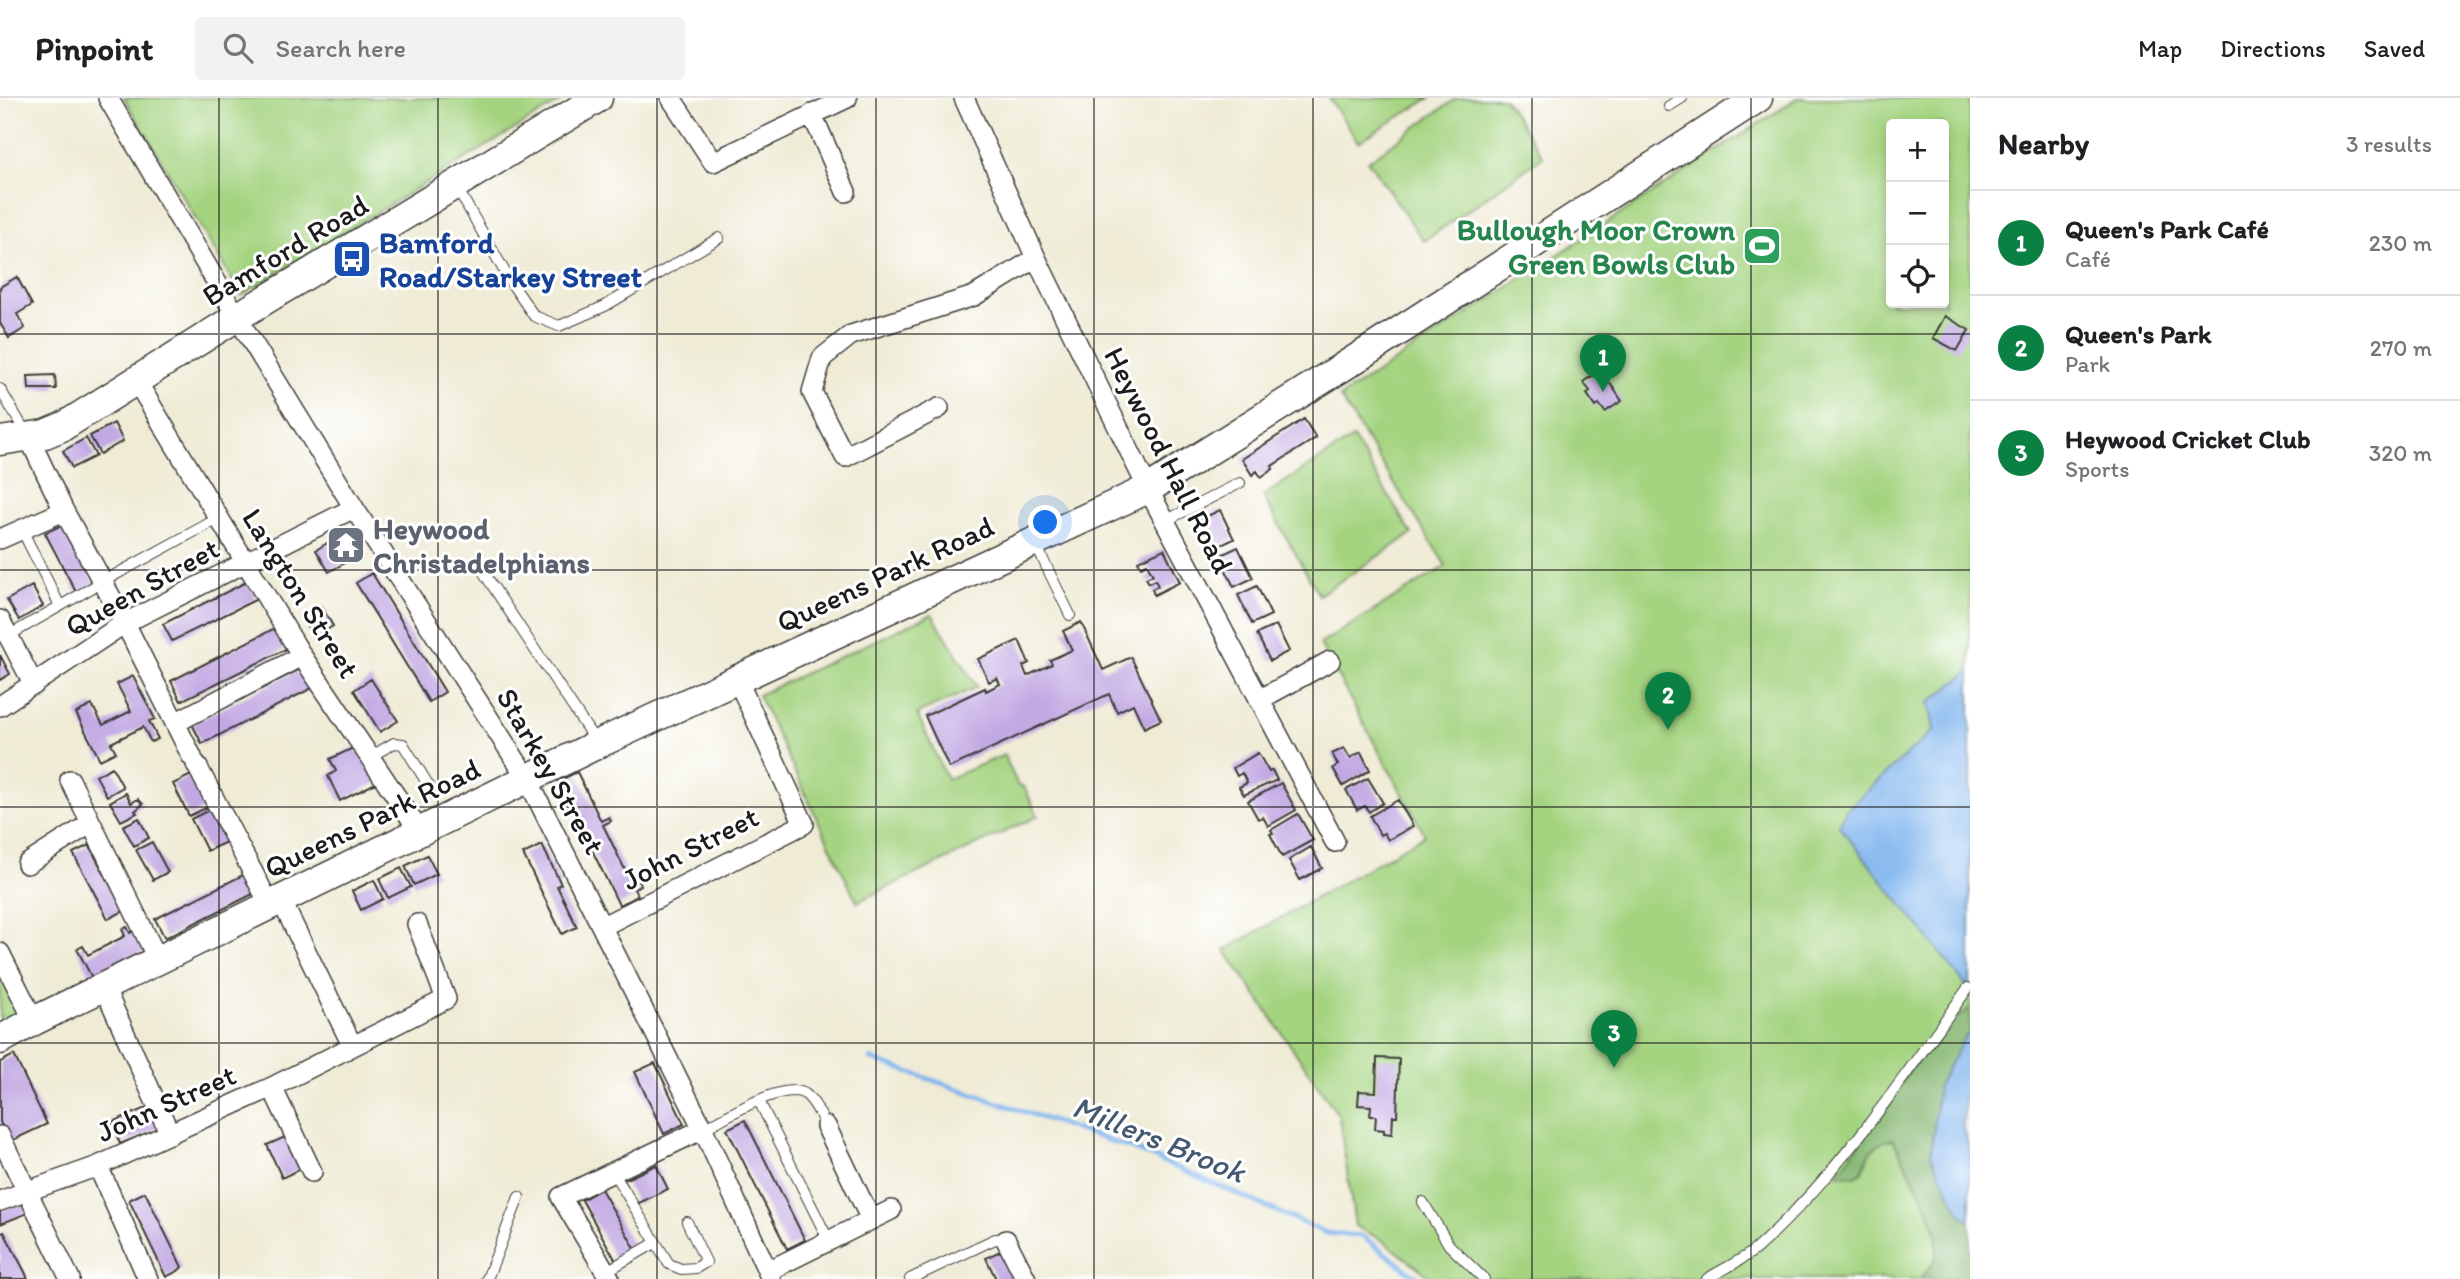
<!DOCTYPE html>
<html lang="en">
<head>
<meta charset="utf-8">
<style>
  :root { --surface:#fff; --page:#f2f2f2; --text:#202124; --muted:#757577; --line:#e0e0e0; --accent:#0b8043 }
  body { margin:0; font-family:Itim,sans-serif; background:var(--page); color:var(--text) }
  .controls { position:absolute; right:21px; top:21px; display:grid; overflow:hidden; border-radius:7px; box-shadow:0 4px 10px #0003 }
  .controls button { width:63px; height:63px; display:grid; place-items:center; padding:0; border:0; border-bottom:2px solid var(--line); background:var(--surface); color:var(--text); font:35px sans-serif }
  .you { position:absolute; left:1046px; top:425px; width:24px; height:24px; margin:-18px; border:5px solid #fff; border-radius:50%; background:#1a73e8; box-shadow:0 0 0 10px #1a73e833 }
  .badge { display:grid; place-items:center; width:46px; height:46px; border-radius:50%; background:var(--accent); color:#fff; font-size:23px; font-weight:700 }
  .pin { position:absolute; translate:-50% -58px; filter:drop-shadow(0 2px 4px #0008) }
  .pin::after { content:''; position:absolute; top:37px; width:24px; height:21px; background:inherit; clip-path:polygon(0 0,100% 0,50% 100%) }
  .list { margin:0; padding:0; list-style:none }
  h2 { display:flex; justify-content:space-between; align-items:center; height:91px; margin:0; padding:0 28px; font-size:30px }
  h2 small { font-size:23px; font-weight:400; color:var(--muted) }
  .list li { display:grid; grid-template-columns:46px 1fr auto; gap:21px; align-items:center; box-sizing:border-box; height:105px; padding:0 28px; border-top:2px solid var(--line) }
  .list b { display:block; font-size:26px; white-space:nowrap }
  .list p { margin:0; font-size:23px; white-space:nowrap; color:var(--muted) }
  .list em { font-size:23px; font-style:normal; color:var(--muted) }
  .icon { flex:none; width:38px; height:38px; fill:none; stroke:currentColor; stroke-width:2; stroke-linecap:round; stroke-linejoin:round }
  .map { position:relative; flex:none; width:1970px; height:1181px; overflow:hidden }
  header { display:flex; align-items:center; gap:42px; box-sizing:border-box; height:98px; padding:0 35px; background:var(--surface); border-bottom:2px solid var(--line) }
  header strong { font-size:33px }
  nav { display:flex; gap:38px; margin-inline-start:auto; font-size:24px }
  .search { width:490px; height:63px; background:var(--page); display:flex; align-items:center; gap:18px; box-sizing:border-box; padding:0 24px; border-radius:7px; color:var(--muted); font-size:26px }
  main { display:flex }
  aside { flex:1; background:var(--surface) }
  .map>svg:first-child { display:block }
</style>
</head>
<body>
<header>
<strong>Pinpoint</strong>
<div class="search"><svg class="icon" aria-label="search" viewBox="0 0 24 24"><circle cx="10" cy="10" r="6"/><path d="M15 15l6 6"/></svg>Search here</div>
<nav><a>Map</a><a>Directions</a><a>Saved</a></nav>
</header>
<main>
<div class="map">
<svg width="1970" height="1181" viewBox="0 0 1970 1181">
  <rect width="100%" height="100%" fill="#fff"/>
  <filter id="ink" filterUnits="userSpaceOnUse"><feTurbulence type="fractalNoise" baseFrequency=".0143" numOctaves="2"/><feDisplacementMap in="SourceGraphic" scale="14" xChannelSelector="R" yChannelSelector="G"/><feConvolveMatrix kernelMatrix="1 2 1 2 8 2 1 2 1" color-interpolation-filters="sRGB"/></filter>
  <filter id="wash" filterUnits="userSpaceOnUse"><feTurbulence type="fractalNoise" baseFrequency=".00686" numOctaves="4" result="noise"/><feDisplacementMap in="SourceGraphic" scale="28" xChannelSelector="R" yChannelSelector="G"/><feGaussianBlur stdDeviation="1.57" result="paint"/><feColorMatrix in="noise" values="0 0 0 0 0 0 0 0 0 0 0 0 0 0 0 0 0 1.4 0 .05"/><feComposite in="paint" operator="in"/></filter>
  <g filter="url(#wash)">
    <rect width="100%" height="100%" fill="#efebd5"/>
    <path fill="#a5d481" stroke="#60784e" stroke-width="2" fill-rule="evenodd" d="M124 0H566L241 197Z
      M1329 0H1430L1358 44Z
      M1457 0H1504L1543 59 1424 143 1368 63Z
      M1798 0H1970V928L1932 987 1930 1070 1970 1181H1433L1382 1142 1355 1128 1339 1018 1225 852 1425 737 1320 546 1446 468 1340 299ZM1891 26H1944V205H1891Z
      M1353 340 1412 436 1319 497 1263 398Z
      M932 516 977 589 917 616 947 681 1004 657 1018 688 1024 689 1038 718 857 804 758 597Z
      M0 874 21 918 0 929Z"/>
    <path fill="#84b66f" stroke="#506946" stroke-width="2" d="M1970 911V935L1965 939 1938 988 1959 1114 1970 1124V1181H1918C1953 1157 1932 1119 1918 1089 1909 1073 1901 1057 1893 1041L1884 1043 1871 1053 1861 1075 1855 1078 1838 1076 1939 931Z"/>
    <path fill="#80b5ee" stroke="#4e6885" stroke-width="2" d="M1970 573V888L1968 890 1839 728 1846 712 1934 632 1929 605Z
      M1970 935V986L1965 995 1963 1026 1970 1055V1124L1959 1114 1931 1057 1938 988 1965 939Z"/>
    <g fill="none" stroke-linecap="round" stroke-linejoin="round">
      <path stroke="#80b5ee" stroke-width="5" d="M871 961 1139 1053 1326 1135 1362 1138 1419 1181"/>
    </g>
    <g id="blocks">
      <path fill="#c2a9e3" d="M17 179 32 207 17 216 25 230 9 240 0 225V189Z
        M1945 218 1969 232 1957 253 1933 240Z
        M1601 272 1622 303 1605 314 1599 306 1596 309 1587 296 1590 293 1583 284Z
        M55 277 56 291H29L28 278Z
        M1304 321 1316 340 1272 368 1273 371 1261 379 1257 373 1252 377 1242 361Z
        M114 325 123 343 100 356 90 338Z
        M86 340 96 358 72 370 63 353Z
        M1220 412 1234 441 1215 450 1201 421Z
        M64 426 95 486 77 496 45 435Z
        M347 433 360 456 329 474 316 452Z
        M1238 449 1253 480 1234 489 1219 458Z
        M1164 451 1180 484 1154 497 1152 491 1158 488 1155 482 1149 485 1146 480 1153 477 1147 466 1141 469 1138 463Z
        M372 475 445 594 429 604 356 485Z
        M248 483 257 501 172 543 163 526Z
        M32 488 43 508 19 522 7 502Z
        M1257 488 1271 517 1252 526 1238 497Z
        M321 508 333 528 314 540 302 519Z
        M1081 524 1103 572 1131 559 1161 622 1144 630 1133 606 1117 614 1109 596 949 670 925 618 985 590 986 593 1000 586 997 580 989 584 978 561 1019 542 1029 565 1023 568 1027 578 1052 566 1050 562 1072 552 1063 533Z
        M1276 527 1289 553 1270 563 1257 536Z
        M277 529 288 550 181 603 171 583Z
        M0 557 10 576 0 582Z
        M304 569 314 589 202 646 192 626Z
        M133 578 155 621 149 623 158 641 151 644 143 629 111 645 116 654 100 662 76 615 92 607 103 627 131 613 117 586Z
        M371 581 398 623 380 634 354 592Z
        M355 649 378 684 340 703 328 678 336 673 330 661Z
        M1344 650 1350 660 1361 654 1370 672 1343 688 1333 670 1338 667 1332 656Z
        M1258 655 1269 674 1272 672 1277 682 1244 697 1239 689 1247 685 1242 675 1237 678 1233 670Z
        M112 669 123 689 107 698 96 678Z
        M577 674 601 723 609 719 611 723 603 727 632 786 639 782 641 787 634 791 638 798 619 807 558 683Z
        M191 677 208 709 189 718 173 686Z
        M1368 680 1383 705 1369 714 1365 708 1357 712 1346 692Z
        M1281 685 1296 712 1268 728 1263 719 1258 721 1248 703Z
        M126 695 131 705 138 701 143 706 135 713 137 715 121 723 110 704Z
        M1398 702 1413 728 1388 742 1384 735 1380 737 1370 718Z
        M209 712 226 744 207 753 191 721Z
        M1298 716 1313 742 1282 759 1270 736 1273 735 1271 732Z
        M139 720 149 740 134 748 123 728Z
        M152 744 168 774 153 782 136 752Z
        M89 747 124 813 108 821 73 755Z
        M542 747 561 786 557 788 577 829 562 836 523 756Z
        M1311 749 1322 770 1300 782 1289 762Z
        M427 757 437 776 414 787 405 768Z
        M401 770 411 789 388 800 379 781Z
        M245 776 255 795 165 840 155 821Z
        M374 782 383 801 361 812 352 793Z
        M127 829 130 835 136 832 146 852 92 880 77 851 83 848 88 857 125 838 122 831Z
        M14 957 47 1026 9 1044 0 1024V964Z
        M1377 960 1399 961 1397 1018H1393L1392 1036 1384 1035V1032L1375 1031 1376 1018H1370L1371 1008 1358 1007 1359 993 1376 994Z
        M655 965 684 1026 664 1036 635 974Z
        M153 1007 162 1029 120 1046 112 1024Z
        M745 1022 805 1142 787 1151 727 1031Z
        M285 1039 300 1071 282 1080 267 1047Z
        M656 1067 668 1091 637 1106 624 1082Z
        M601 1091 636 1152 616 1163 582 1102Z
        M145 1094 182 1169 178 1173 166 1179 129 1102Z
        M22 1103 28 1115 0 1126V1113Z
        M4 1134 25 1174 28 1181H0V1136Z
        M1002 1152 1016 1181H996L986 1160Z"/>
    </g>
  </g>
  <g filter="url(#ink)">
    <use href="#blocks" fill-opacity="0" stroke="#3c3b38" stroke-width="2"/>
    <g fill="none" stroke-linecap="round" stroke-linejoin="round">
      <g stroke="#3c3b38" stroke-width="12">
        <path id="lane" d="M1669 8 1682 0
          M456 88 510 183 534 218 559 228 605 208 719 140
          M0 291 26 335
          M1165 423 1240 385
          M22 432 60 508
          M1036 447 1070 517
          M484 475 596 644
          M8 538 102 484 219 420
          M370 659 394 645 403 646 434 696
          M759 1003 829 1143
          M703 1031C724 1021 783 982 805 996 815 1003 820 1017 826 1028
          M613 1074 669 1166 681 1171 696 1170 706 1164 687 1124
          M1423 1104 1449 1147 1484 1181
          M605 1174 655 1145
          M487 1181 519 1099
          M910 1181 995 1141 1006 1142
          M1707 1181C1723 1171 1743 1162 1757 1150 1840 1075 1903 980 1968 890"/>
      </g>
      <g stroke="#3c3b38" stroke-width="22">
        <path id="street" d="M108 0 237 219 354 410 527 680 703 1031 771 1181
          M671 0 713 64 847 0
          M964 0 1036 160 1148 391 1335 744
          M812 16 846 94
          M137 284 302 558 420 734
          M939 310 845 359 812 294 822 260 851 237 974 198 1036 160
          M29 340 64 413 125 525 192 659
          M0 441 64 413
          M0 522 34 587
          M1259 602 1330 563
          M0 608 125 525 354 410
          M175 625 302 558
          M196 666 270 807
          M70 682 158 862
          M27 766 91 725
          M281 802 352 947
          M603 828 804 726 737 581
          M0 855 34 923
          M104 889 170 1036
          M272 989 312 1074
          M826 1028 871 1122
          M0 1038 70 1181
          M98 1068 148 1181
          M0 1103 98 1068 272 989 446 901 417 826
          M1006 1142 1026 1181
          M768 1173 891 1112
          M610 1181 561 1099 703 1031"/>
      </g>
      <g stroke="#3c3b38" stroke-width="31">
        <path id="secondary" d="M0 343 45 336 64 328 237 219 598 0
          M0 942 34 923 598 646 1148 391 1373 250 1758 0"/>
      </g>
      <use href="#lane" stroke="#fff" stroke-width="10"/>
      <use href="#street" stroke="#fff" stroke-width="19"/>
      <use href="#secondary" stroke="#fff" stroke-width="28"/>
    </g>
  </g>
  <path fill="none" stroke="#1c1c1c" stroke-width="2" stroke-opacity="0.55" d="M219 0V1181M438 0V1181M657 0V1181M876 0V1181M1094 0V1181M1313 0V1181M1532 0V1181M1751 0V1181M0 236H1970M0 472H1970M0 709H1970M0 945H1970"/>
  <defs>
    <g id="stadium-square" transform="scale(2.0125)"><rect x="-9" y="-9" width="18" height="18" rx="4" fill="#2e9e5b" stroke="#fff"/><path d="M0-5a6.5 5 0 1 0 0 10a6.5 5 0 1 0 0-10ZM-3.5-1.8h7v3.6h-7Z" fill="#fff"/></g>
    <g id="bus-square" transform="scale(2.0125)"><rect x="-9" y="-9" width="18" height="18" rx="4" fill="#1a4fb4" stroke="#fff"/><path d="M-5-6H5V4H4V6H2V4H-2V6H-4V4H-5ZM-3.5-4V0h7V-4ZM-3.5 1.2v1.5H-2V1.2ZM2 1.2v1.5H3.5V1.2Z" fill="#fff"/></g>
    <g id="temple-square" transform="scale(2.0125)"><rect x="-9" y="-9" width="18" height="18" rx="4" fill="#6b7280" stroke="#fff"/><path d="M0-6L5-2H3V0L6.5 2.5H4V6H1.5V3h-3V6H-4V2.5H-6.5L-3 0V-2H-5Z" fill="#fff"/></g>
  </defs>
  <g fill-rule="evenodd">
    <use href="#stadium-square" x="1762" y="148"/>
    <use href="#bus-square" x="352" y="161"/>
    <use href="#temple-square" x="346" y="447"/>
  </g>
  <g text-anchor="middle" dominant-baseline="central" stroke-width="6" stroke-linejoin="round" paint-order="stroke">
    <g font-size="30" font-weight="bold" fill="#27864d" stroke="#fff" text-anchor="end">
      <text x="1735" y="131">Bullough Moor Crown<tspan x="1735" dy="34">Green Bowls Club</tspan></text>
    </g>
    <g font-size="30" font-weight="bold" fill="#164399" stroke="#fff" text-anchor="start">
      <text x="379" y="144">Bamford<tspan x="379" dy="34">Road/Starkey Street</tspan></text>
    </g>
    <g font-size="30" fill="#1c1c1c" stroke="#fff">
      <text transform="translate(285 152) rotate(-31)">Bamford Road</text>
      <text transform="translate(1169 362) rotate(63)">Heywood Hall Road</text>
      <text transform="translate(885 476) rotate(-25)">Queens Park Road</text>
      <text transform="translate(142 489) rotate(-29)">Queen Street</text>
      <text transform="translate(301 495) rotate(58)">Langton Street</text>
      <text transform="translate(551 673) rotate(60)">Starkey Street</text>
      <text transform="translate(372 720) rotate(-26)">Queens Park Road</text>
      <text transform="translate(690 750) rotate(-27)">John Street</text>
      <text transform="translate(166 1005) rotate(-24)">John Street</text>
    </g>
    <g font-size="30" font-weight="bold" fill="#5b616d" stroke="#fff" text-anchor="start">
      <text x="373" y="430">Heywood<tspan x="373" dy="34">Christadelphians</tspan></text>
    </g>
    <g font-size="32" font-style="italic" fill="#445970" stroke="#fff">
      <text transform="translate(1159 1041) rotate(22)">Millers Brook</text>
    </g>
  </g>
</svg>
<div class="controls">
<button>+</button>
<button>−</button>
<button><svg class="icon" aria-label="locate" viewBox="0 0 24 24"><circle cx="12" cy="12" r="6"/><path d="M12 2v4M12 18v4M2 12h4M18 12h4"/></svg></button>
</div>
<div class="you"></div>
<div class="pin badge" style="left:1603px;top:294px">1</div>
<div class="pin badge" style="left:1668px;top:632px">2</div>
<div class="pin badge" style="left:1614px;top:970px">3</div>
</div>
<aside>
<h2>Nearby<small>3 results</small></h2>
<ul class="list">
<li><span class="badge">1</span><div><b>Queen's Park Café</b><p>Café</p></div><em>230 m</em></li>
<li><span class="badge">2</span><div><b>Queen's Park</b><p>Park</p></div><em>270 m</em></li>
<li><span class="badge">3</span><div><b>Heywood Cricket Club</b><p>Sports</p></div><em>320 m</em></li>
</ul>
</aside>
</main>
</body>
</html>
